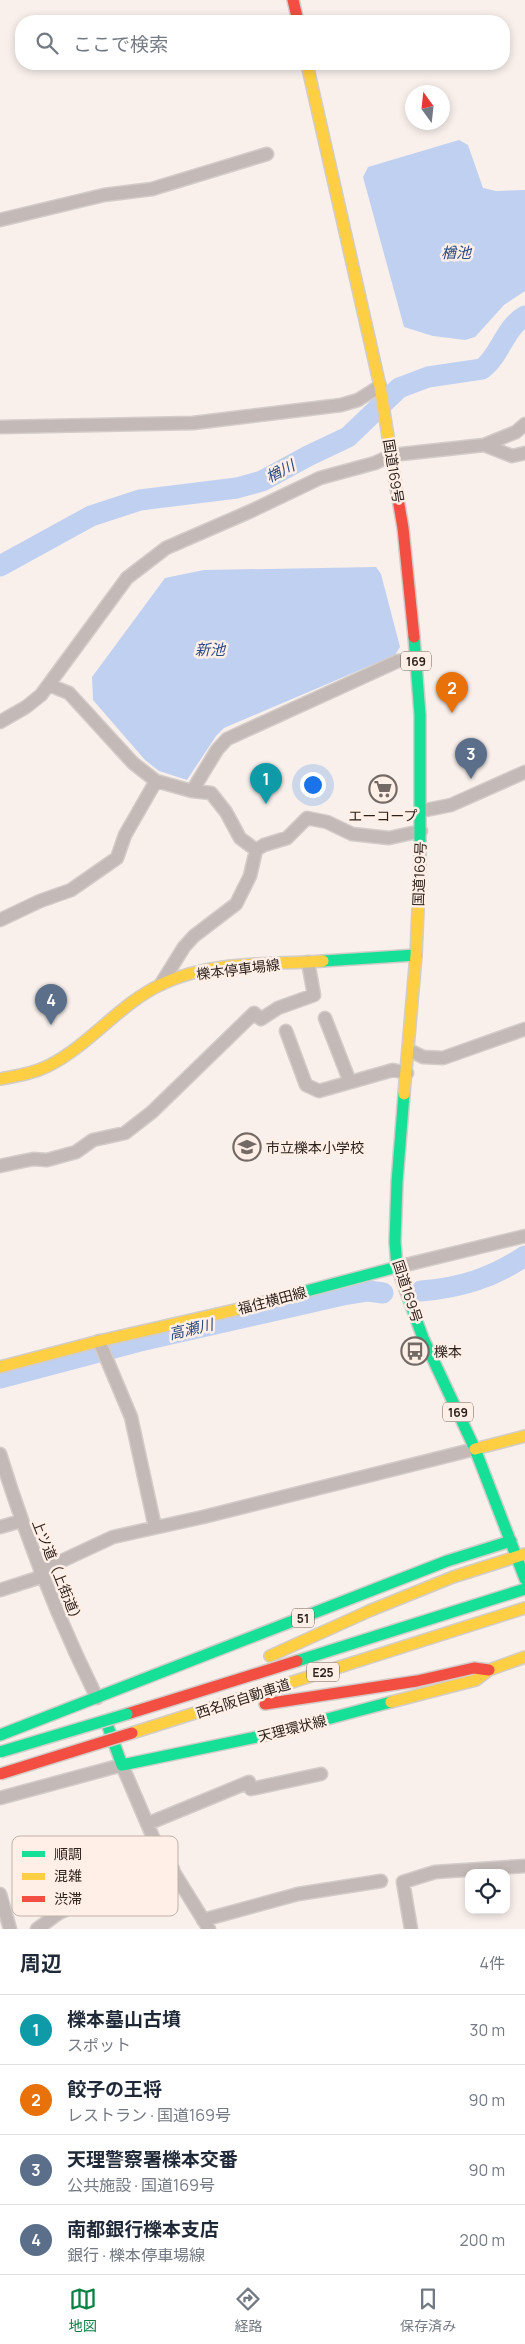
<!DOCTYPE html>
<html lang="ja">
<head>
<meta charset="utf-8">
<style>
  :root { --surface:#fff; --page:#f2f2f3; --text:#1f2937; --muted:#747a83; --line:#e0e1e3; --accent:#0b8043 }
  body { margin:0; font-family:Manrope,"Noto Sans JP",sans-serif; background:var(--page); color:var(--text) }
  .controls { position:absolute; right:15px; bottom:15px; display:grid; overflow:hidden; border-radius:10px; box-shadow:0 2px 8px #0003 }
  .controls button { width:45px; height:45px; display:grid; place-items:center; padding:0; border:0; border-bottom:1px solid var(--line); background:var(--surface); color:var(--text); font:25px sans-serif }
  .compass { position:absolute; left:405px; top:85px; width:45px; height:45px; border-radius:50%; background:var(--surface); box-shadow:0 2px 8px #0003; rotate:345deg }
  .you { position:absolute; left:312px; top:784px; width:18px; height:18px; margin:-12px; border:4px solid #fff; border-radius:50%; background:#1a73e8; box-shadow:0 0 0 8px #1a73e833 }
  .badge { display:grid; place-items:center; width:32px; height:32px; border-radius:50%; background:var(--accent); color:#fff; font-size:16px; font-weight:700 }
  .pin { position:absolute; translate:-50% -41px; filter:drop-shadow(0 1px 2px #0008) }
  .pin::after { content:''; position:absolute; top:26px; width:18px; height:15px; background:inherit; clip-path:polygon(0 0,100% 0,50% 100%) }
  .list { margin:0; padding:0; list-style:none }
  h2 { display:flex; justify-content:space-between; align-items:center; height:65px; margin:0; padding:0 20px; font-size:21px }
  h2 small { font-size:16px; font-weight:400; color:var(--muted) }
  .list li { display:grid; grid-template-columns:32px 1fr auto; gap:15px; align-items:center; box-sizing:border-box; height:70px; padding:0 20px; border-top:1px solid var(--line) }
  .list b { display:block; font-size:19px; white-space:nowrap }
  .list p { margin:0; font-size:16px; white-space:nowrap; color:var(--muted) }
  .list em { font-size:16px; font-style:normal; color:var(--muted) }
  .icon { flex:none; width:28px; height:28px; fill:none; stroke:currentColor; stroke-width:2; stroke-linecap:round; stroke-linejoin:round }
  .map { position:relative; flex:none; width:525px; height:1929px; overflow:hidden }
  .search { position:absolute; background:var(--surface); box-shadow:0 2px 8px #0003; left:15px; right:15px; top:15px; height:55px; display:flex; align-items:center; gap:12px; box-sizing:border-box; padding:0 18px; border-radius:20px; color:var(--muted); font-size:19px }
  .sheet { height:345px; background:var(--surface) }
  nav { display:flex; justify-content:space-around; align-items:center; box-sizing:border-box; height:70px; border-top:1px solid var(--line); background:var(--surface); font-size:14px; color:var(--muted) }
  nav a { display:grid; justify-items:center; gap:2px }
  nav .on { color:var(--accent) }
  .map>svg:first-child { display:block }
</style>
</head>
<body>
<div class="map">
<svg width="525" height="1929" viewBox="0 0 525 1929">
  <rect width="100%" height="100%" fill="#f9f0ec"/>
  <path fill="#c0d0f0" d="M459 140 468 145 483 188 496 191 525 190V291L504 305 475 337 465 340 433 336 404 327 363 177 368 167Z
    M376 567 381 574 400 647 395 655 224 728 216 736 187 780 159 771 145 760 93 700 92 677 165 578 204 570Z"/>
  <g fill="none" stroke-linecap="round" stroke-linejoin="round">
    <path stroke="#c0d0f0" stroke-width="21" d="M0 566 91 516 140 500 237 488 262 481 308 456 348 437 399 388 428 377 482 369C500 356 505 327 525 316
      M421 1291C460 1288 492 1278 525 1256
      M0 1378 140 1341 343 1295 368 1291 383 1293"/>
    <g stroke="#d3ccc8" stroke-width="15">
      <path id="street" d="M0 220 104 195 152 189 267 154
        M0 427 193 423 341 405 358 400 380 386
        M484 445 512 456 525 453
        M49 685 69 693 133 763 156 781 192 791 217 750 227 739 398 661 416 659
        M0 722 26 707 41 695 127 578 166 548 251 511 320 478 375 463 392 455 484 445 516 432 525 424
        M192 791 211 793 226 812 240 838 256 850
        M421 811 451 805 525 772
        M0 920 40 901 71 890 117 858 125 835 156 781
        M161 984 184 947 194 936 236 904 250 876 256 850 264 845 287 838 307 818 327 822 352 834 389 838 421 831
        M325 1018 350 1082
        M286 1031 306 1085 319 1091 393 1070 407 1073
        M409 1050 423 1057 443 1058 525 1029
        M0 1166 33 1159 47 1160 76 1152 93 1140 125 1133 152 1112 254 1013 261 1019 278 1008 314 995 308 962
        M397 1267 525 1236
        M99 1341 131 1417 155 1527
        M0 1454C26 1538 58 1619 97 1698
        M0 1527 21 1521
        M40 1571 113 1537 203 1517 475 1449
        M0 1590 44 1576
        M0 1798 122 1765 155 1842 209 1929
        M147 1824 249 1782 251 1789 321 1774
        M0 1894 10 1929
        M203 1920 298 1894 381 1881
        M37 1929 59 1913 85 1900 125 1888 173 1869
        M411 1929 403 1882 435 1872 525 1866"/>
    </g>
    <g stroke="#d3ccc8" stroke-width="14">
      <path id="fast" d="M414 637 420 715V863
        M323 961 416 955
        M404 1094 397 1182 395 1242 397 1267 423 1338 475 1449 525 1579
        M239 1309 397 1267
        M297 1661 525 1589
        M107 1724 122 1765 271 1734 391 1702
        M0 1735 447 1561 511 1541"/>
    </g>
    <g stroke="#d3ccc8" stroke-width="14">
      <path id="slow" d="M307 64 380 386 396 487
        M0 1079C16 1076 32 1074 48 1066 90 1045 119 1004 162 984 212 960 270 965 323 961
        M404 1094 416 955 420 863
        M0 1367 99 1341 239 1309
        M475 1449 525 1436
        M270 1656 369 1611 453 1577 525 1554
        M391 1702 476 1680 489 1670 525 1657
        M132 1733 525 1608"/>
    </g>
    <g stroke="#d3ccc8" stroke-width="14">
      <path id="jam" d="M293 0 298 21
        M396 487 403 528 414 637
        M265 1704 417 1681 474 1668 489 1670
        M127 1714 297 1661"/>
    </g>
    <use href="#street" stroke="#c3b9b7" stroke-width="12"/>
    <use href="#fast" stroke="#16e098" stroke-width="11"/>
    <use href="#slow" stroke="#ffcf43" stroke-width="11"/>
    <use href="#jam" stroke="#f24e42" stroke-width="11"/>
    <g stroke="#d3ccc8" stroke-width="14" stroke-linecap="butt">
      <path id="fast-bridge" d="M0 1752 127 1714"/>
    </g>
    <g stroke="#d3ccc8" stroke-width="14" stroke-linecap="butt">
      <path id="jam-bridge" d="M0 1774 132 1733"/>
    </g>
    <use href="#fast-bridge" stroke="#16e098" stroke-width="11"/>
    <use href="#jam-bridge" stroke="#f24e42" stroke-width="11"/>
  </g>
  <defs>
    <g id="supermarket-ring" transform="scale(1.4375)"><circle r="9.5" fill="#ffefe6" stroke="#746a65" stroke-width="1.5"/><path d="M-6-5.5h2.5l.6 2H6L4.5 2H-2.5L-4.4-4H-6ZM-1.5 3.2a1.3 1.3 0 1 0 .1 0ZM3 3.2a1.3 1.3 0 1 0 .1 0Z" fill="#746a65"/></g>
    <g id="school-ring" transform="scale(1.4375)"><circle r="9.5" fill="#ffefe6" stroke="#746a65" stroke-width="1.5"/><path d="M0-5L7-2L0 1L-7-2ZM-4 1L0 2.5L4 1V4Q0 6-4 4Z" fill="#746a65"/></g>
    <g id="bus-ring" transform="scale(1.4375)"><circle r="9.5" fill="#ffefe6" stroke="#746a65" stroke-width="1.5"/><path d="M-5-6H5V4H4V6H2V4H-2V6H-4V4H-5ZM-3.5-4V0h7V-4ZM-3.5 1.2v1.5H-2V1.2ZM2 1.2v1.5H3.5V1.2Z" fill="#746a65"/></g>
  </defs>
  <g fill-rule="evenodd">
    <use href="#supermarket-ring" x="383" y="789"/>
    <use href="#school-ring" x="247" y="1147"/>
    <use href="#bus-ring" x="415" y="1351"/>
  </g>
  <g text-anchor="middle" dominant-baseline="central" stroke-width="5" stroke-linejoin="round" paint-order="stroke">
    <g fill="#ffefe6" stroke="#6b6059" stroke-width="1">
      <rect x="401" y="651.5" width="30" height="19" rx="4"/>
      <rect x="443" y="1402.5" width="30" height="19" rx="4"/>
      <rect x="292" y="1608.5" width="22" height="19" rx="4"/>
      <rect x="307" y="1662.5" width="32" height="19" rx="4"/>
    </g>
    <g font-size="12" font-weight="bold" fill="#2c221d">
      <text x="416" y="661">169</text>
      <text x="458" y="1412">169</text>
      <text x="303" y="1618">51</text>
      <text x="323" y="1672">E25</text>
    </g>
    <g font-size="14" fill="#2c221d" stroke="#ffefe6">
      <text transform="translate(394 471) rotate(81)">国道169号</text>
      <text transform="translate(419 874) rotate(-88)">国道169号</text>
      <text transform="translate(238 969) rotate(-7)">櫟本停車場線</text>
      <text transform="translate(408 1291) rotate(72)">国道169号</text>
      <text transform="translate(272 1300) rotate(-15)">福住横田線</text>
      <text transform="translate(58 1572) rotate(68)">上ツ道（上街道）</text>
      <text transform="translate(243 1698) rotate(-18)">西名阪自動車道</text>
      <text transform="translate(292 1728) rotate(-14)">天理環状線</text>
    </g>
    <g font-size="14" fill="#2c221d" stroke="#ffefe6" text-anchor="start">
      <text x="383" y="815" text-anchor="middle">エーコープ</text>
      <text x="266" y="1147">市立櫟本小学校</text>
      <text x="434" y="1351">櫟本</text>
    </g>
    <g font-size="15" font-style="italic" fill="#2c4a84" stroke="#ffefe6">
      <text x="456" y="252">楢池</text>
      <text transform="translate(280 471) rotate(-27)">楢川</text>
      <text x="210" y="649">新池</text>
      <text transform="translate(191 1329) rotate(-13)">高瀬川</text>
    </g>
  </g>
  <rect x="12" y="1836" width="166" height="80" rx="8" fill="#ffefe6" stroke="#c0b2aa" stroke-width="1"/>
  <rect x="22" y="1851" width="23" height="6" fill="#16e098"/>
  <rect x="22" y="1873" width="23" height="7" fill="#ffcf43"/>
  <rect x="22" y="1896" width="23" height="6" fill="#f24e42"/>
  <g font-size="14" fill="#2c221d">
    <text x="54" y="1859">順調</text>
    <text x="54" y="1881">混雑</text>
    <text x="54" y="1904">渋滞</text>
  </g>
</svg>
<div class="controls">
<button><svg class="icon" aria-label="locate" viewBox="0 0 24 24"><circle cx="12" cy="12" r="6"/><path d="M12 2v4M12 18v4M2 12h4M18 12h4"/></svg></button>
</div>
<svg class="compass" viewBox="-18 -18 36 36"><path d="M0-13l5 13h-10z" fill="#e53935"/><path d="M0 13l5-13h-10z" fill="#747a83"/></svg>
<div class="you"></div>
<div class="pin badge" style="left:266px;top:804px;background:#0f9aa8">1</div>
<div class="pin badge" style="left:452px;top:713px;background:#e8710a">2</div>
<div class="pin badge" style="left:471px;top:779px;background:#5c6f8a">3</div>
<div class="pin badge" style="left:51px;top:1025px;background:#5c6f8a">4</div>
<div class="search"><svg class="icon" aria-label="search" viewBox="0 0 24 24"><circle cx="10" cy="10" r="6"/><path d="M15 15l6 6"/></svg>ここで検索</div>
</div>
<section class="sheet">
<h2>周辺<small>4件</small></h2>
<ul class="list">
<li><span class="badge" style="background:#0f9aa8">1</span><div><b>櫟本墓山古墳</b><p>スポット</p></div><em>30 m</em></li>
<li><span class="badge" style="background:#e8710a">2</span><div><b>餃子の王将</b><p>レストラン · 国道169号</p></div><em>90 m</em></li>
<li><span class="badge" style="background:#5c6f8a">3</span><div><b>天理警察署櫟本交番</b><p>公共施設 · 国道169号</p></div><em>90 m</em></li>
<li><span class="badge" style="background:#5c6f8a">4</span><div><b>南都銀行櫟本支店</b><p>銀行 · 櫟本停車場線</p></div><em>200 m</em></li>
</ul>
</section>
<nav>
<a class="on"><svg class="icon" aria-label="map" viewBox="0 0 24 24"><path d="M3 6l6-2 6 2 6-2v14l-6 2-6-2-6 2zM9 4v14M15 6v14"/></svg>地図</a>
<a><svg class="icon" aria-label="directions" viewBox="0 0 24 24"><path d="M12 3l9 9-9 9-9-9zM9 14v-3h6M13 9l2 2-2 2"/></svg>経路</a>
<a><svg class="icon" aria-label="saved" viewBox="0 0 24 24"><path d="M7 4h10v16l-5-4-5 4z"/></svg>保存済み</a>
</nav>
</body>
</html>
